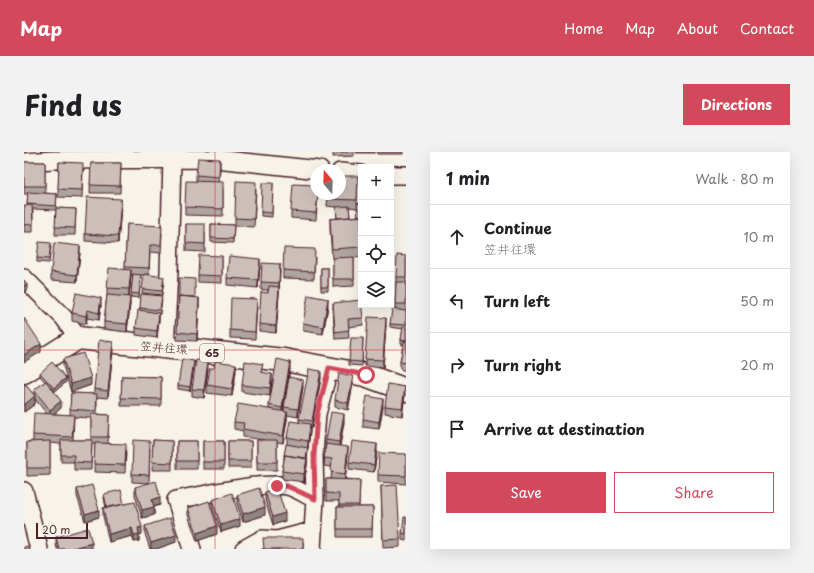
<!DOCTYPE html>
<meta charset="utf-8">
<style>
:root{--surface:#fff;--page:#f2f2f2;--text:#202124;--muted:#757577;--line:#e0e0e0;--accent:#d1495b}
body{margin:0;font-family:"Playpen Sans","Klee One",sans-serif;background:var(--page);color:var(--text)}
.controls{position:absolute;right:12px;top:12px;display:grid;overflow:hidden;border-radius:0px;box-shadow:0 4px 16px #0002}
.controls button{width:36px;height:36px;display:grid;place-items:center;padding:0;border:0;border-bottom:1px solid var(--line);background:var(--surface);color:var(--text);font:20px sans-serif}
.compass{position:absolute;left:286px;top:12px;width:36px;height:36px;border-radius:50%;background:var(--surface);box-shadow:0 4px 16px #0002;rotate:341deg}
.scale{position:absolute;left:12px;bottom:10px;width:52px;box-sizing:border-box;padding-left:4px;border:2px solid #4a1f2b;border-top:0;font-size:11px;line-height:14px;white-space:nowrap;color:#4a1f2b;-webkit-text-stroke:3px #f7f3e8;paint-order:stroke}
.stop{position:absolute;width:12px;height:12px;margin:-9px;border:3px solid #d1495b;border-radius:50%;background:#fff}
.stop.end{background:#d1495b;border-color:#fff;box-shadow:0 1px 4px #0008}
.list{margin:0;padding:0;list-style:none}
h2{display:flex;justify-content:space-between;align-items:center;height:52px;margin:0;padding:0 16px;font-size:17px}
h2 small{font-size:13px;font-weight:400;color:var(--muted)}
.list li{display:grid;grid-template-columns:26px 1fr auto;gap:12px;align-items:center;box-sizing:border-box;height:64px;padding:0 16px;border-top:1px solid var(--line)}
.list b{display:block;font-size:15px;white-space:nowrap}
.list p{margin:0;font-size:13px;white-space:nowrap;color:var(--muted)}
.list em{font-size:13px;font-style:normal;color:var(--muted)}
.actions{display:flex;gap:8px;padding:12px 16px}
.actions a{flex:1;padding:9px 0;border:1px solid var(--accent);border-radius:0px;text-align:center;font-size:14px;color:var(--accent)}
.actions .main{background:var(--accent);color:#fff}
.icon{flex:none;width:22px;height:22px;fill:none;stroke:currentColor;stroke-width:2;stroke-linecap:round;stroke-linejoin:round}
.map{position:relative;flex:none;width:382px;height:397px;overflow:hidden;border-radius:0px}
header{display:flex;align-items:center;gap:24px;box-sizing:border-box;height:56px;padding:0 20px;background:var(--accent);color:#fff}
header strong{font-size:19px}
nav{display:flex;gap:22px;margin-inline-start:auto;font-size:14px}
.intro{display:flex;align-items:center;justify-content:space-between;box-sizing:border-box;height:96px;padding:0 24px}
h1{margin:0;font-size:28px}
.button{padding:10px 18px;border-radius:0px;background:var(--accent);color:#fff;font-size:14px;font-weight:700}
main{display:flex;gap:24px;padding:0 24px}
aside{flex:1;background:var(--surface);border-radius:0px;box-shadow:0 4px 16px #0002}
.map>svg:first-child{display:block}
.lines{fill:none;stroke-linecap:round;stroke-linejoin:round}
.street-casing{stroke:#4a1f2b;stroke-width:20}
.primary-casing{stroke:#4a1f2b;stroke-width:25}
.street{stroke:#f7f3e8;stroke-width:17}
.primary{stroke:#f7f3e8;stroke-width:22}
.wall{fill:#afa49f;stroke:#4a1f2b;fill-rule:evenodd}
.shaded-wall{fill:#8f8682;stroke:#4a1f2b}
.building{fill:#ccbfb9;stroke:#4a1f2b}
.route{stroke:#d1495b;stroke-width:5}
.grid{fill:none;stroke:#d62828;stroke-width:1;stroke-opacity:0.55}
.labels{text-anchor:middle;stroke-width:4;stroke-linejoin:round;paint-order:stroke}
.shield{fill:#f7f3e8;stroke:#7e5f64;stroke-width:1}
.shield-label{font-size:11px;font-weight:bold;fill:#4a1f2b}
.street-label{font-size:12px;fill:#4a1f2b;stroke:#f7f3e8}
</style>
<header>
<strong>Map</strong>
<nav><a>Home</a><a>Map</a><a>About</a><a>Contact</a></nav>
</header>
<div class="intro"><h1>Find us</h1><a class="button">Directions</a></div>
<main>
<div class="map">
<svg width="382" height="397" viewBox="0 0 382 397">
<rect width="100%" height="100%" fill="#f7f3e8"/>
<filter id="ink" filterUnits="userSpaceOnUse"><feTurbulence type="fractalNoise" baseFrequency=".025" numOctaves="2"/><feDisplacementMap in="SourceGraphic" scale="8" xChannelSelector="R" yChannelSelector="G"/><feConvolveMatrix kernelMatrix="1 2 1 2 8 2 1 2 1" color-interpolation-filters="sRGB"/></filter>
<g filter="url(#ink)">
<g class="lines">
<defs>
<path id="street" d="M0 10 29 8 191 7 296 18
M316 20 337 22
M367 23H382
M0 126 40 166 54 186
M141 196 145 120 148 7
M0 339 15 397
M168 397 152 348C179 343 238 329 263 334 272 336 282 343 291 347
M220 397 238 387 253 388 288 379
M288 397 291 347 290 303 293 262 305 217"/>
<path id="primary" d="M0 220 54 186 260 208 341 223 382 238"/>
</defs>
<use href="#street" class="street-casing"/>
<use href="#primary" class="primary-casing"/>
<use href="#street" class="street"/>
<use href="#primary" class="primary"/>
</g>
<path class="wall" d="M309 0H330V4L309 5Z
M332 0H351V1H332Z
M353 0H379V2H353Z
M0 10H21V41L33 42 32 56 52 57 51 83H31L32 58 9 57V80H0V54H3L4 42H0Z
M35 10 59 18 58 46 34 45Z
M67 11H97L96 41H66Z
M196 15 195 30 199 37V64L161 63V55L172 29V23Z
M334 24 333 52 337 51V105L330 106V134L309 135V107H308L306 77V67L313 66 312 55 303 54 304 42ZM325 55 333 56 334 64 326 65Z
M249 31 248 65 237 64V60Z
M232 38 230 75 211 74V66Z
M292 42H294L292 68 267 66V59Z
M97 54 94 91 61 89V82Z
M103 72 138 81 137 101 126 100 125 123 140 129 138 143 118 141 120 123H117L115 146 107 145 109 123H107L105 145 106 152 103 180 80 177V170L83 143V136L101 117Z
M162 72 181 80V100L162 99Z
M187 72 210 73 209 91 187 90Z
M27 95 25 111 13 110V106Z
M56 101 53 130 27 128V120Z
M198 104V131L174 130V123Z
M382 104V219L376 217V210L379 192H377V188L379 177 366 175V172L371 158 372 125Z
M291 105 290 127 259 126V118Z
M236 114 234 136 203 133V126Z
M297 116H304V139H297Z
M256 119 255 142 252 181 235 179V172L244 141V138H237V130Z
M155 145H171L175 153 173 189 153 188Z
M138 148 136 162H135V168L133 186 112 183V176L116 156Z
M309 151 339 166V173L324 175 325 186 311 187 309 158Z
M77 153 75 168 63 166 62 172 48 169V161Z
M304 154 299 182 279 179V171Z
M233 155 231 187 206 186V178Z
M362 173 359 216 341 214V207Z
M339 186 338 214 325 213V209Z
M89 197 84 246 73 245V262L85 263 84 292 102 300 101 321 70 320 71 292H68L67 318H50V310H37V292L26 291V323L3 324V290L9 289V283L23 262 11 247V252L0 260V231L10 243V238L21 230 16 224V221L42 230 30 240 37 256 30 262 46 263 47 241 70 242V237ZM50 265 67 266V288H49Z
M39 207 67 233 47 240 39 214Z
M170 213 166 239 154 237V233Z
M190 216 212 219 208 244 183 241V233Z
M184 217 180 246 168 244V237Z
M266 217 259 260H260V255L279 235 274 265 263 263V268L259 291 253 290V318H233V288H240L219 285V279L210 277V270L245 257V253Z
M239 221 248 229 246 244 218 240V233Z
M98 224 137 225V254H97Z
M297 226 288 276H286V280L284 296 283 314 280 330 258 327V319L260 308V304L263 292V285L275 270V267Z
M329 231 324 258 311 255V248Z
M381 243 378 264 361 261V254Z
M359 255 355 277 339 275V267Z
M320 270 316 294 324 302 321 327 336 328 335 355H349L348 385H313V355H315V349H302V327H307L308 315 300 314 302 288Z
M129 288 148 289V318H128Z
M153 289H173V317H153Z
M179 289H200V317H179Z
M204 289H227V316H204Z
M126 296 125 331 108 330V322Z
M353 299 350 320 325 317V310Z
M382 302V332L354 330V323Z
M357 334 376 387V395L359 396Z
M111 335 136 353 130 355V363L118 366 111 343Z
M53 337 75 365 61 369 53 344Z
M241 340 261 369 249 373 241 348Z
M80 342 100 352 118 382 115 383V389L110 390 108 384 85 390 79 364V356H82L80 346Z
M213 343 241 363 219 370 213 351Z
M188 348 216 374 197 380 188 355Z
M164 356 193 382 173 389 164 363Z
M382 365V389L378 388V381Z
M121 374 152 390 132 397H126L121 382Z
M32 385 68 397H33L32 392Z"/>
<path class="shaded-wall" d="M196 7V15L195 32V25Z
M97 47V54L94 91V84Z
M56 94V101L53 130V123Z
M236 107V114L234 136V128Z
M256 112 255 142 252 181V174L255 137Z
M107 118V125L105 145V137Z
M3 132V139L0 141V134Z
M106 145V152L103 180V172Z
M77 146V153L75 168V161Z
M175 146V153L173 189V182Z
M304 147V154L299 182V175Z
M63 158V166L62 172V164Z
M135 161V168L133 186V179Z
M362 166V173L359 216V208Z
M89 190V197L84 246V239Z
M17 192V200L0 210V203Z
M170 209V213L166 239V235Z
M184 210V217L180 246V238Z
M266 210V217L258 263V256Z
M212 212V219L208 244V237Z
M297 219V226L288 276V269Z
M248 222V229L246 244V236Z
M329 224V231L324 258V251Z
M42 226V230L30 240V236Z
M67 226V233L47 240V232Z
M279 228V235L274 265V257Z
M381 235V243L378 264V256Z
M11 244V252L0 260V253Z
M359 247V255L355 277V270Z
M37 249V256L26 266V258Z
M263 260V268L259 291V284Z
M320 262V270L315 298V290Z
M286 272V280L284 296V289Z
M353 292V299L350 320V313Z
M324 295V302L321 329V322Z
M283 307V314L280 330V322Z
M136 345V353L128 355V348Z
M130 355V363L118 366V358Z
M241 355V363L219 370V362Z
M75 358V365L61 369V362Z
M261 361V369L249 373V365Z
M216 367V374L197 380V373Z
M193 374V382L173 389V381Z
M118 375V382L115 383V389L110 390V383L114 376Z
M108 376V384L85 390V382Z
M152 383V390L132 397H127V391Z
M68 391V397H46Z"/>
<path class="building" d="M174 6 196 7 195 25 172 23Z
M0 10H21V34H0Z
M35 10 59 11 58 38 34 37Z
M67 11H97L96 34 66 33Z
M316 24H334L333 48 303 47 304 42H316Z
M162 29 199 30V57L161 55Z
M212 29 232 30 230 67 211 66Z
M238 31H249L248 61 237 60Z
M269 32 292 33V42H294L292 61 267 59Z
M4 40 33 42 32 54 3 52Z
M63 45 97 47 94 84 61 82Z
M337 51V64H334L333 52Z
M8 53 9 72 0 73V54Z
M325 54 326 65 313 66 312 55Z
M32 56 52 57 51 76 31 75Z
M337 64V95L308 97 306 67Z
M103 72 138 74 137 93H126L125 116 101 115Z
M162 72H181V92L162 91Z
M187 72 210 73 209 87 187 86Z
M15 90 27 91 25 107 13 106Z
M30 91 56 94 53 123 27 120Z
M260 96 291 97 290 120 259 118Z
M175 103 198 104V124L174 123Z
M373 103 382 104V125H372Z
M205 104 236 107 234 128 203 126Z
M330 105V127H309V106Z
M238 111 256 112 255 131 237 130Z
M85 116 107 118 105 137 83 136Z
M297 116H304V135H297Z
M109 122 117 123 115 142 107 141Z
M120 122 140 125 138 139 118 137Z
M155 126 171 127V145L155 144V145Z
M0 128 3 132 0 134Z
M372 130H382V152H371Z
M245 134 255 135 252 174 235 172 237 140 244 141Z
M52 141 77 146 75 161 63 158 62 164 48 161Z
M117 142 138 144 136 158 116 156Z
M83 143 106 145 103 172 80 170Z
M284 143 304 147 299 175 279 171Z
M155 144 175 146 173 182 153 180Z
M207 146 233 147 231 180 206 178Z
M337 148 339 166 324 167 325 178 311 180 309 151Z
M368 157 382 159V173L366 172Z
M114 158 135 161 133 179 112 176Z
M344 165 362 166 359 208 341 207Z
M0 166 17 192 0 203Z
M379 175 382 176V189L377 188Z
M327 186H339L338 210 325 209Z
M75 188 89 190 84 239 70 237Z
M380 189H382V211L376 210Z
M59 201 67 226 47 232 39 207Z
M158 207 170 209 166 235 154 233Z
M253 207 266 210 258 256 245 253Z
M172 208 184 210 180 238 168 237Z
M191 209 212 212 208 237 183 233 186 216H190Z
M221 209 239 212 237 220 248 222 246 236 218 233Z
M28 210 42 226 30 236 16 221Z
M285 217 297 219 288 269 275 267Z
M315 221 329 224 324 251 311 248Z
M98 224 137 225V247L97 246Z
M265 225 279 228 274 257 260 255Z
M22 229 37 249 26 258 10 238Z
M0 231 11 244 0 253Z
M364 232 381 235 378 256 361 254Z
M47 241 73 242 72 259 46 257Z
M343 244 359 247 355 270 339 267Z
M214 252 263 260 259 284 219 277 220 271 210 270Z
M307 260 320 262 315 290 302 288Z
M10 261 50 263 48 285 9 283Z
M67 262 85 263 84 285H67Z
M266 269 286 272 284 289 263 285Z
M37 288H68L67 311 50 310V303H37Z
M109 288 126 289 125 323 108 322Z
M129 288 148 289V311L128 310Z
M233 288H253V310H233Z
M26 289V316H3V290Z
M153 289H173V309H153Z
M179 289H200V310H179Z
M204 289H227V309H204Z
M328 289 353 292 350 313 325 310Z
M71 291 102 292 101 313 70 312Z
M262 292 284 296 282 306 261 303V304H260Z
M302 292 324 295 321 322 307 320 308 307 300 306Z
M355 301 382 302V324L354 323Z
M261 303 283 307 280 322 258 319Z
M302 327 336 328 335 353H315V342L302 341Z
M132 329 136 345 128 348 130 355 118 358 111 335Z
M68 333 75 358 61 362 53 337Z
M373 333 376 387 359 388 357 334Z
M235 336 241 355 219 362 213 343Z
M253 336 261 361 249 365 241 340Z
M97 338 100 352 83 356 80 342Z
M208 341 216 367 197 373 188 348Z
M185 349 193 374 173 381 164 356Z
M111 350 118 375 114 376 115 382 110 383 108 376 85 382 79 356Z
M313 355H349L348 377H313Z
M380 365H382V382L378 381Z
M146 366 152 383 127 391 121 374Z
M64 376 68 391 46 397H35L32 385Z
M239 386H279V397H240Z
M3 394 4 397H0V395Z"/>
</g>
<g class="lines" filter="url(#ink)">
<path class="route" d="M253 334H263L291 347 290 303 293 262 305 216 342 223"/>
</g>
<path class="grid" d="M191 0V397M0 198H382"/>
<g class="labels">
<rect class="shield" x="176" y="192" width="24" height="18" rx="3"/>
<g class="shield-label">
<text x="188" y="205">65</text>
</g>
<g class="street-label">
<text transform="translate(140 196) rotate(5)" y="4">笠井往環</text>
</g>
</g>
</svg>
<div class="controls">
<button>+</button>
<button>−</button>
<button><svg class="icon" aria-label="locate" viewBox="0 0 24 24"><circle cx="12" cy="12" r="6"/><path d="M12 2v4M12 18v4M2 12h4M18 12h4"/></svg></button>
<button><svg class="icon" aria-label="layers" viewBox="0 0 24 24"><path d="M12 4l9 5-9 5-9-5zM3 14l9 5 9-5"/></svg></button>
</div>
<svg class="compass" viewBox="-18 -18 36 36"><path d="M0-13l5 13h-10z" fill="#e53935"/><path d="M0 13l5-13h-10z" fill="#757577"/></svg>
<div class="scale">20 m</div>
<div class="stop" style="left:342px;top:223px"></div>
<div class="stop end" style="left:253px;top:334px"></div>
</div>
<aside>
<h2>1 min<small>Walk · 80 m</small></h2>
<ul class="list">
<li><svg class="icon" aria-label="ahead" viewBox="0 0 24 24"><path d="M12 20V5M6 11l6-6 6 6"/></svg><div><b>Continue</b><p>笠井往環</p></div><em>10 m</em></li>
<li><svg class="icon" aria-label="left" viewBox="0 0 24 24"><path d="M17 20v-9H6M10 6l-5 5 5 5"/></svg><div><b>Turn left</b></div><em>50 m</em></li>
<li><svg class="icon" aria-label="right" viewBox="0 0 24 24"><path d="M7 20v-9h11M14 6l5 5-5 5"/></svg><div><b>Turn right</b></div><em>20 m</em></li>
<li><svg class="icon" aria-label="arrive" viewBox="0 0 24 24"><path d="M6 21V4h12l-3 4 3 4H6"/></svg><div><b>Arrive at destination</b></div></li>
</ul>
<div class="actions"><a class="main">Save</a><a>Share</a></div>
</aside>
</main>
